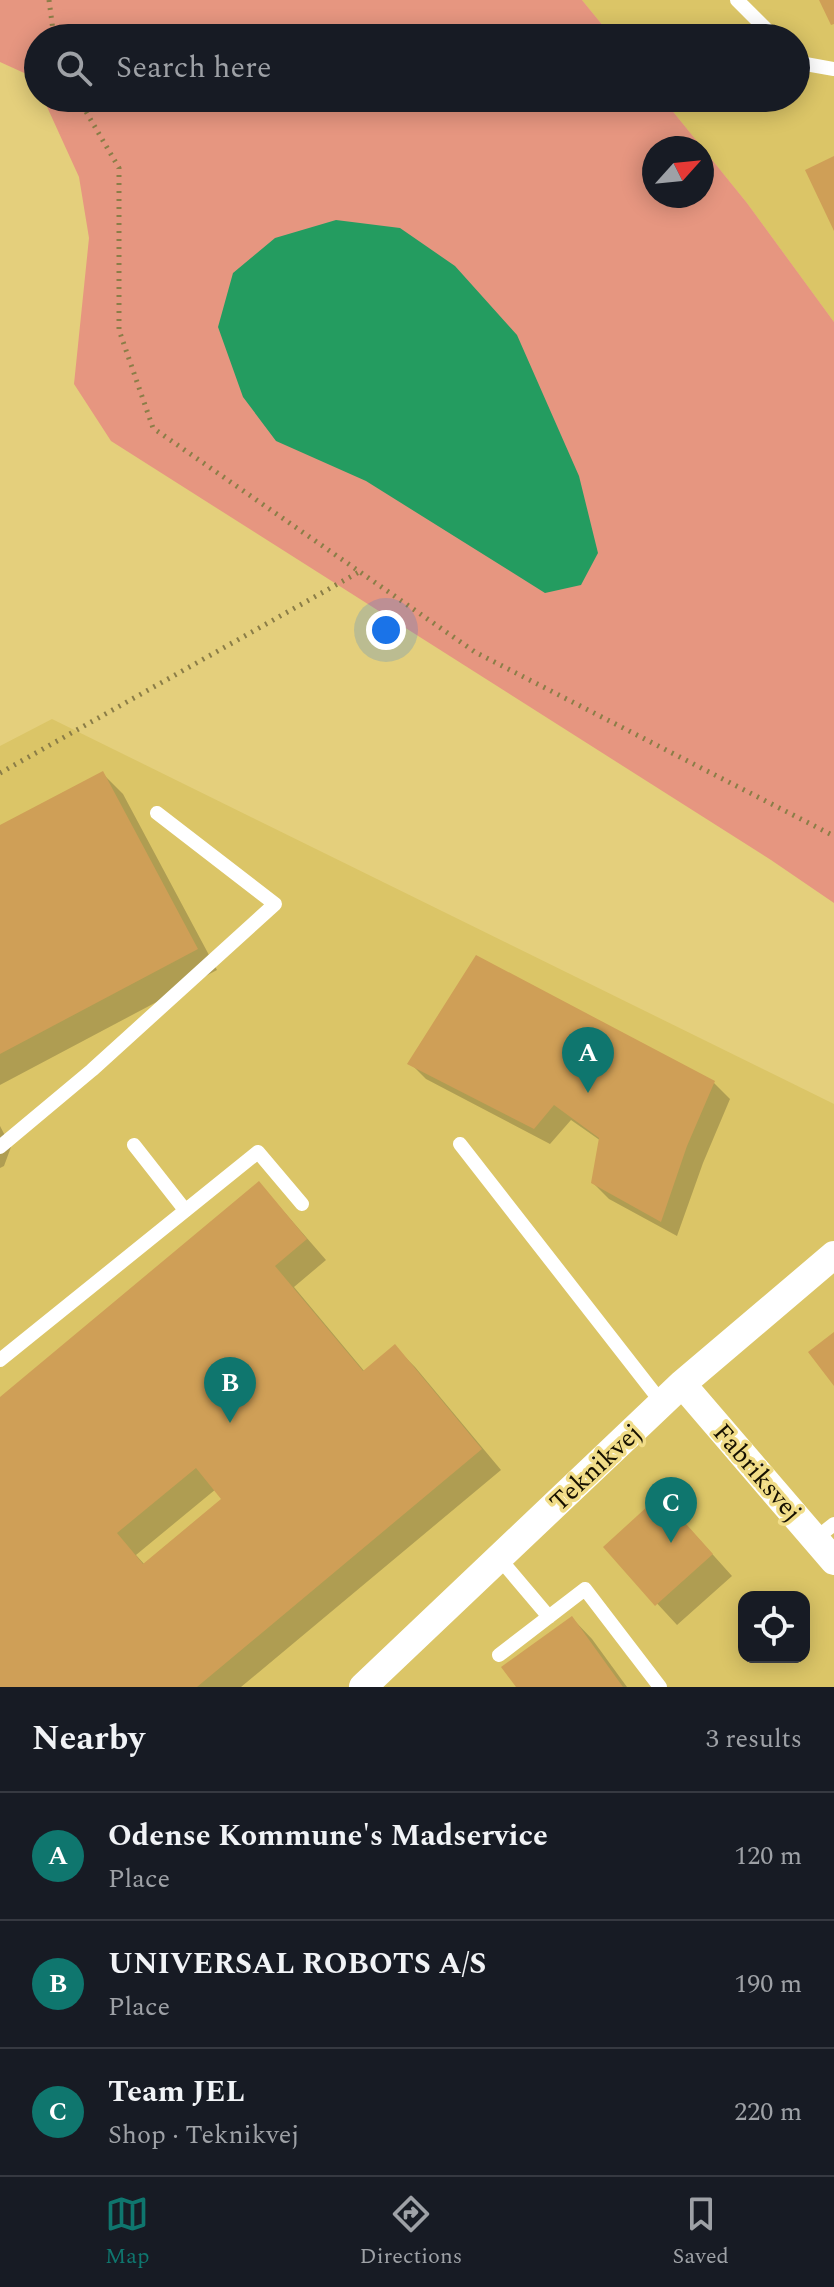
<!DOCTYPE html>
<meta charset="utf-8">
<style>
:root{--surface:#171b24;--page:#242831;--text:#f1f3f6;--muted:#9ea1a6;--line:#363941;--accent:#0f766e}
body{margin:0;font-family:Spectral,serif;background:var(--page);color:var(--text)}
.controls{position:absolute;right:24px;bottom:24px;display:grid;overflow:hidden;border-radius:16px;box-shadow:0 4px 20px #0003}
.controls button{width:72px;height:72px;display:grid;place-items:center;padding:0;border:0;border-bottom:2px solid var(--line);background:var(--surface);color:var(--text);font:40px sans-serif}
.compass{position:absolute;left:642px;top:136px;width:72px;height:72px;border-radius:50%;background:var(--surface);box-shadow:0 4px 20px #0003;rotate:63deg}
.you{position:absolute;left:386px;top:630px;width:28px;height:28px;margin:-20px;border:6px solid #fff;border-radius:50%;background:#1a73e8;box-shadow:0 0 0 12px #1a73e833}
.badge{display:grid;place-items:center;width:52px;height:52px;border-radius:50%;background:var(--accent);color:#fff;font-size:26px;font-weight:700}
.pin{position:absolute;translate:-50% -66px;filter:drop-shadow(0 2px 4px #0008)}
.pin::after{content:'';position:absolute;top:42px;width:28px;height:24px;background:inherit;clip-path:polygon(0 0,100% 0,50% 100%)}
.list{margin:0;padding:0;list-style:none}
h2{display:flex;justify-content:space-between;align-items:center;height:104px;margin:0;padding:0 32px;font-size:34px}
h2 small{font-size:26px;font-weight:400;color:var(--muted)}
.list li{display:grid;grid-template-columns:52px 1fr auto;gap:24px;align-items:center;box-sizing:border-box;height:128px;padding:0 32px;border-top:2px solid var(--line)}
.list b{display:block;font-size:30px;white-space:nowrap}
.list p{margin:0;font-size:26px;white-space:nowrap;color:var(--muted)}
.list em{font-size:26px;font-style:normal;color:var(--muted)}
.icon{flex:none;width:44px;height:44px;fill:none;stroke:currentColor;stroke-width:2;stroke-linecap:round;stroke-linejoin:round}
.map{position:relative;flex:none;width:834px;height:1687px;overflow:hidden}
.search{position:absolute;background:var(--surface);box-shadow:0 4px 20px #0003;left:24px;right:24px;top:24px;height:88px;display:flex;align-items:center;gap:20px;box-sizing:border-box;padding:0 28px;border-radius:44px;color:var(--muted);font-size:30px}
.sheet{height:488px;background:var(--surface)}
nav{display:flex;justify-content:space-around;align-items:center;box-sizing:border-box;height:112px;border-top:2px solid var(--line);background:var(--surface);font-size:22px;color:var(--muted)}
nav a{display:grid;justify-items:center;gap:4px}
nav .on{color:var(--accent)}
.map>svg:first-child{display:block}
.built{fill:#dbc567;fill-rule:evenodd}
.green{fill:#e69680;fill-rule:evenodd}
.water{fill:#249c60}
.shadow{fill:#0003;fill-rule:evenodd}
.building{fill:#cf9f57;fill-rule:evenodd}
.lines{fill:none;stroke-linecap:round;stroke-linejoin:round}
.path{stroke:#8b7d47;stroke-width:5;stroke-dasharray:2 6;stroke-linecap:butt}
.lane{stroke:#fff;stroke-width:14}
.street{stroke:#fff;stroke-width:28}
.labels{text-anchor:middle;stroke-width:7;stroke-linejoin:round;paint-order:stroke}
.street-label{font-size:26px;fill:#161000;stroke:#f1dd88}
</style>
<div class="map">
<svg width="834" height="1687" viewBox="0 0 834 1687">
<rect width="100%" height="100%" fill="#e4cf7c"/>
<path class="built" d="M582 0H834V322L747 203 662 98H796V38H613Z
M52 719 834 1104V1687H0V746ZM744 1597H804V1657H744Z"/>
<path class="green" d="M0 0H582L613 38H38V88L33 77 0 62Z
M43 98H662L747 203 834 322V903L771 860 111 441 74 384 89 238 79 177ZM654 148H702V196H654Z"/>
<path class="water" d="M336 220 400 228 455 266 517 335 579 476 598 553 581 585 545 593 366 481 276 441 243 397 218 327 233 273 275 238Z"/>
<path class="shadow" d="M102 773 123 794 217 970 0 1085V828Z
M476 958 714 1083 730 1099 703 1163 677 1236 609 1199 593 1183 601 1141 571 1120 550 1144 426 1079 410 1063Z
M0 1126 11 1147 4 1166 0 1168Z
M259 1183 326 1260 294 1287 365 1372 395 1347 415 1367 501 1470 241 1687H0V1399ZM216 1489 224 1499 145 1565 136 1555Z
M680 1518 732 1576 677 1625 605 1547Z
M572 1618 592 1639 627 1687H518Z"/>
<path class="building" d="M819 0H834V24L831 25Z
M834 156V231L805 170Z
M103 771 198 949 0 1054V825Z
M476 955 715 1081 687 1146 661 1222 591 1183 599 1138 554 1105 534 1129 407 1064Z
M259 1181 307 1239 275 1266 363 1371 395 1344 482 1449 197 1687H0V1397ZM196 1468 221 1499 143 1564 117 1533Z
M834 1332V1386L808 1352Z
M660 1495 713 1554 655 1606 603 1547Z
M572 1616 623 1687H516L501 1667Z"/>
<g class="lines">
<path class="path" d="M49 0 54 38
M78 98 119 168V330L153 428 475 652 834 836
M0 773 359 572"/>
<path class="lane" d="M737 0 775 38
M796 59 800 63 834 69
M460 1144 662 1403
M134 1145 185 1210
M0 1147 92 1070 275 904 157 813
M0 1360 258 1152 302 1204
M815 1539 834 1524
M499 1558 549 1617
M499 1655 585 1589 660 1687"/>
<path class="street" d="M682 1384 834 1561
M363 1687 682 1384 834 1255"/>
</g>
<g class="labels">
<g class="street-label">
<text transform="translate(595 1467) rotate(-43)" y="9">Teknikvej</text>
<text transform="translate(758 1472) rotate(49)" y="9">Fabriksvej</text>
</g>
</g>
</svg>
<div class="controls">
<button><svg class="icon" aria-label="locate" viewBox="0 0 24 24"><circle cx="12" cy="12" r="6"/><path d="M12 2v4M12 18v4M2 12h4M18 12h4"/></svg></button>
</div>
<svg class="compass" viewBox="-18 -18 36 36"><path d="M0-13l5 13h-10z" fill="#e53935"/><path d="M0 13l5-13h-10z" fill="#9ea1a6"/></svg>
<div class="you"></div>
<div class="pin badge" style="left:588px;top:1093px">A</div>
<div class="pin badge" style="left:230px;top:1423px">B</div>
<div class="pin badge" style="left:671px;top:1543px">C</div>
<div class="search"><svg class="icon" aria-label="search" viewBox="0 0 24 24"><circle cx="10" cy="10" r="6"/><path d="M15 15l6 6"/></svg>Search here</div>
</div>
<section class="sheet">
<h2>Nearby<small>3 results</small></h2>
<ul class="list">
<li><span class="badge">A</span><div><b>Odense Kommune's Madservice</b><p>Place</p></div><em>120 m</em></li>
<li><span class="badge">B</span><div><b>UNIVERSAL ROBOTS A/S</b><p>Place</p></div><em>190 m</em></li>
<li><span class="badge">C</span><div><b>Team JEL</b><p>Shop · Teknikvej</p></div><em>220 m</em></li>
</ul>
</section>
<nav>
<a class="on"><svg class="icon" aria-label="map" viewBox="0 0 24 24"><path d="M3 6l6-2 6 2 6-2v14l-6 2-6-2-6 2zM9 4v14M15 6v14"/></svg>Map</a>
<a><svg class="icon" aria-label="directions" viewBox="0 0 24 24"><path d="M12 3l9 9-9 9-9-9zM9 14v-3h6M13 9l2 2-2 2"/></svg>Directions</a>
<a><svg class="icon" aria-label="saved" viewBox="0 0 24 24"><path d="M7 4h10v16l-5-4-5 4z"/></svg>Saved</a>
</nav>
